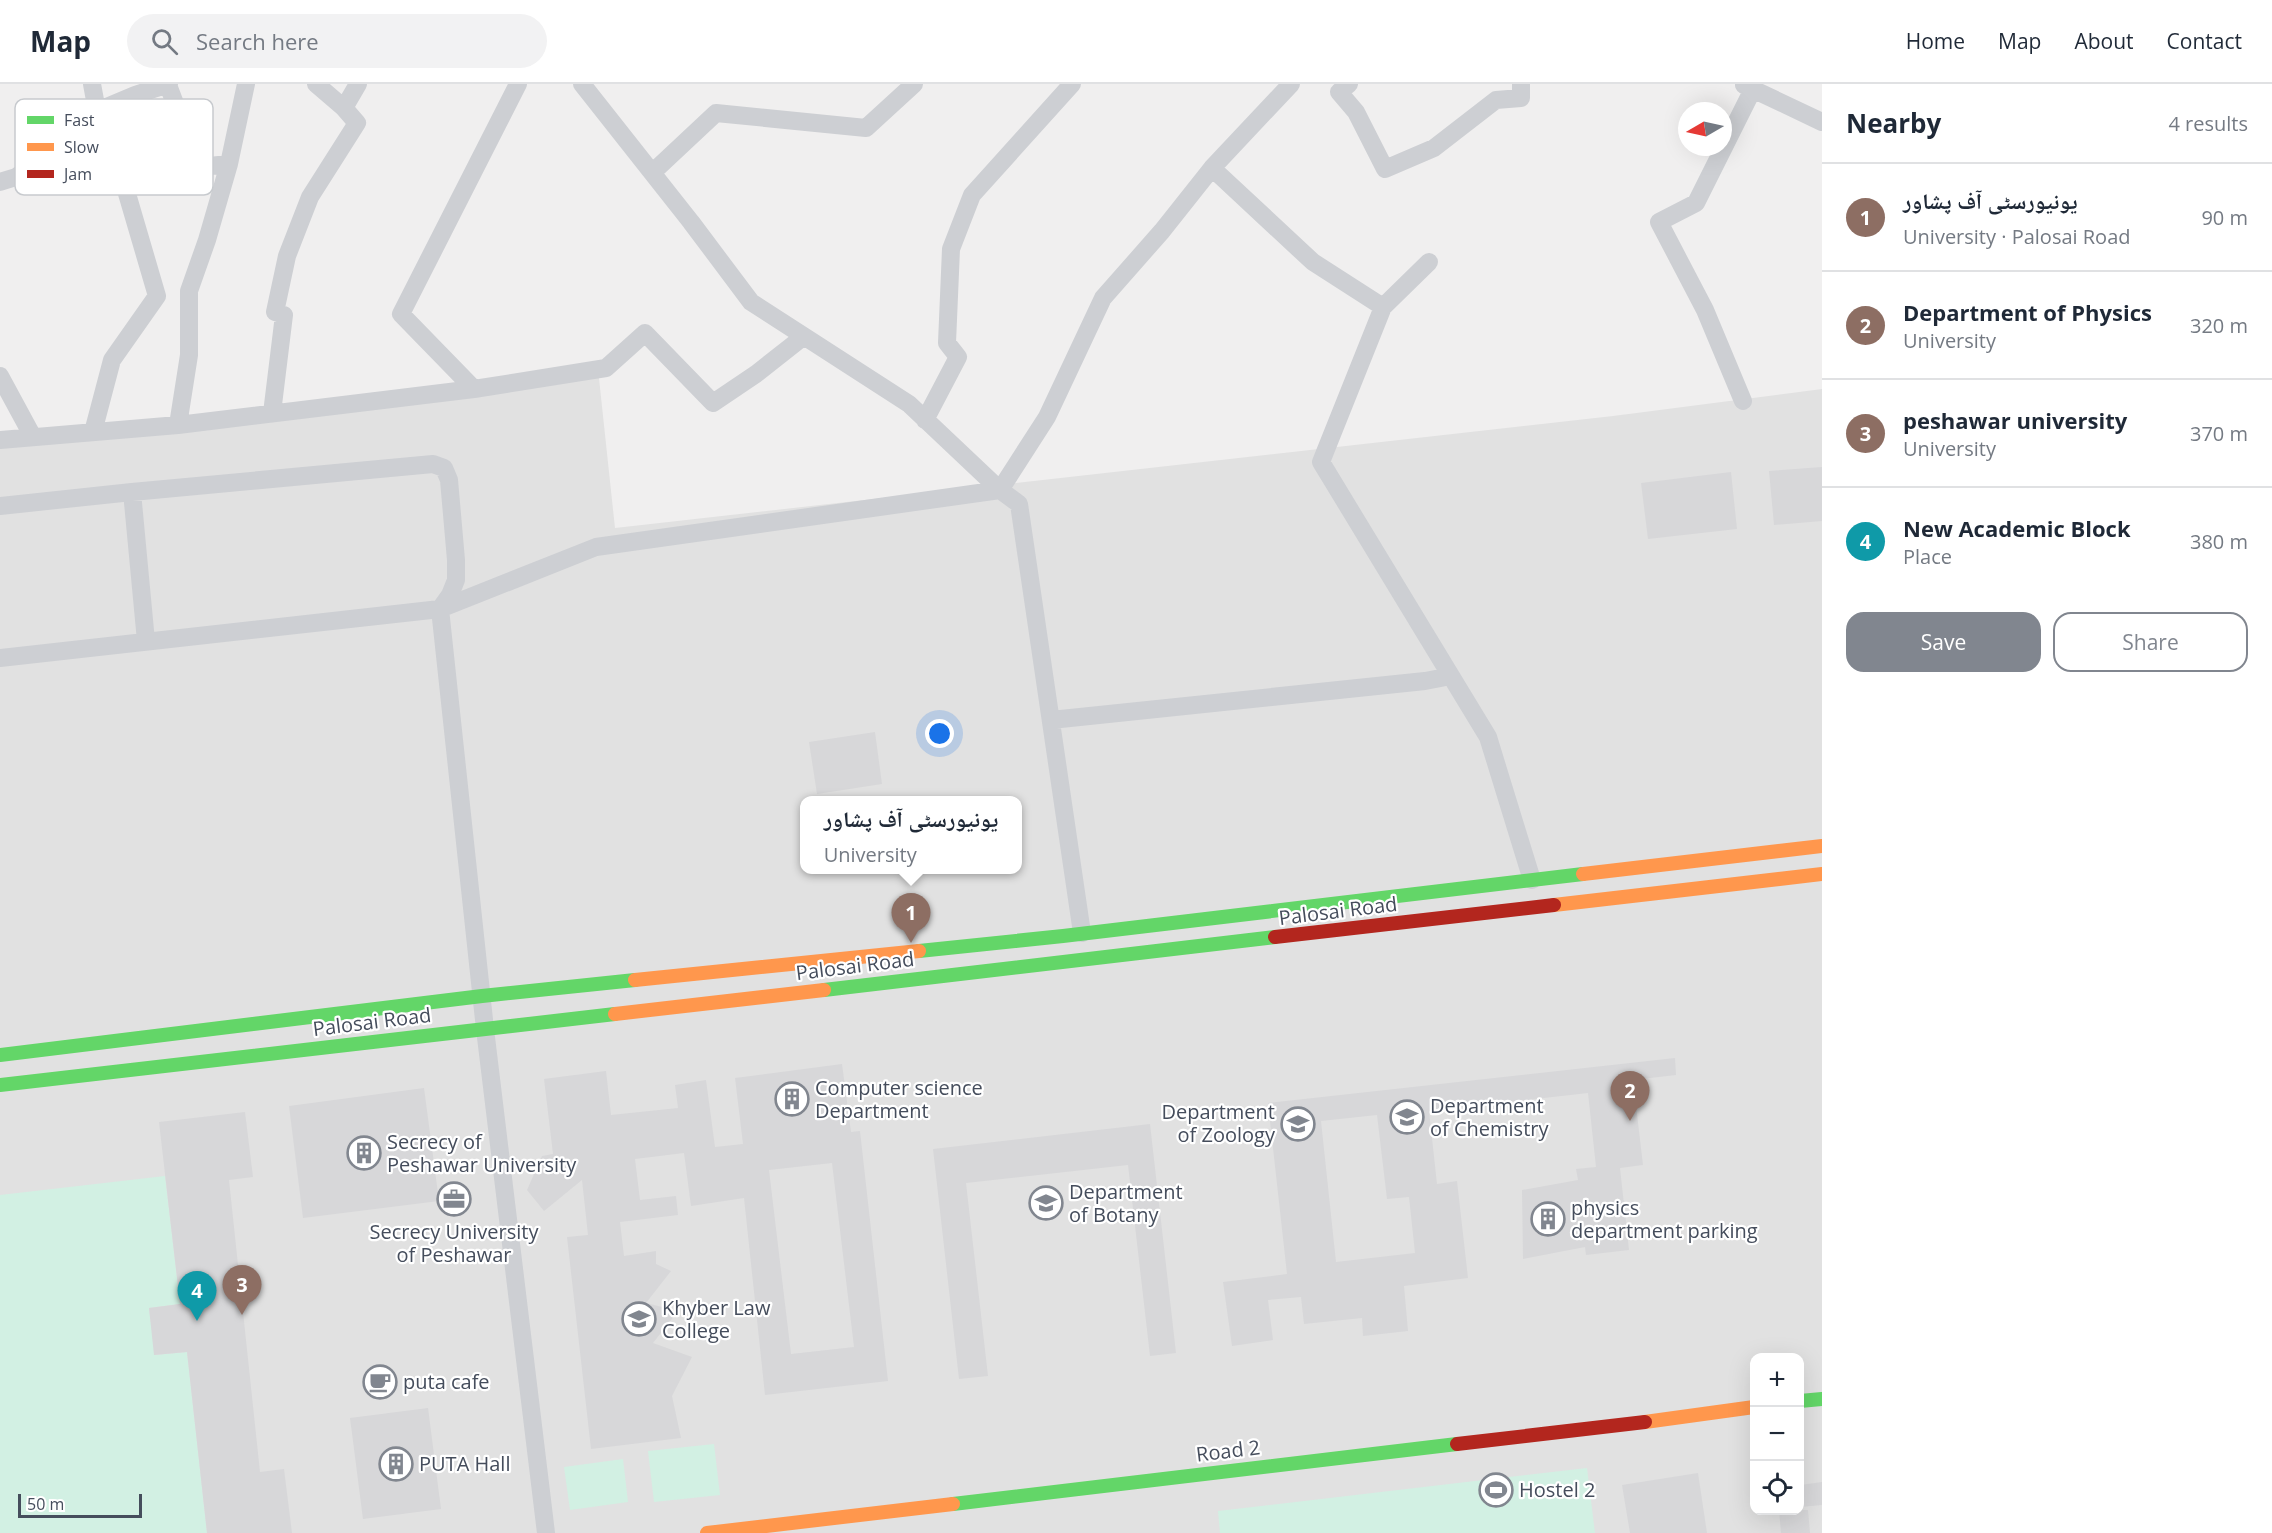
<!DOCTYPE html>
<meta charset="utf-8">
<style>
:root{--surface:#fff;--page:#f2f2f3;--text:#1f2937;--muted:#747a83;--line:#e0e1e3;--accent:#81868f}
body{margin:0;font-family:"Open Sans","Noto Naskh Arabic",sans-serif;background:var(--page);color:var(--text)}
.controls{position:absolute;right:18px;bottom:18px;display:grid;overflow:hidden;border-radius:12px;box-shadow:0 6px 24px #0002}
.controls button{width:54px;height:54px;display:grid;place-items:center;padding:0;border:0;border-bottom:2px solid var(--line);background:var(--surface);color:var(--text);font:30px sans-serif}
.compass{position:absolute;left:1678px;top:18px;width:54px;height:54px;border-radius:50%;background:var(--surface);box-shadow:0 6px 24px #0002;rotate:261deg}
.scale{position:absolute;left:18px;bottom:15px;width:124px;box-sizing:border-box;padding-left:6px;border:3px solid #454d5c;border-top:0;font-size:16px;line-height:21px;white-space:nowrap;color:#454d5c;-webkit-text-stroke:4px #fff;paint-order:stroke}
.you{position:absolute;left:940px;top:650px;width:21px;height:21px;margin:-15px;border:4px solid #fff;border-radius:50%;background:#1a73e8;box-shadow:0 0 0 9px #1a73e833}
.badge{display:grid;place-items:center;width:39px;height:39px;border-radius:50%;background:var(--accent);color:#fff;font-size:20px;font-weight:700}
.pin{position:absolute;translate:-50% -50px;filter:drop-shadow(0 2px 3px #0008)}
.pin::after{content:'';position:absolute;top:32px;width:21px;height:18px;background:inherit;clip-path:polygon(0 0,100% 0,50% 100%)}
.popup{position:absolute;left:800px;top:712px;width:222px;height:78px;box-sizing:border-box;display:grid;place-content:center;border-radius:12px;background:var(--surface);filter:drop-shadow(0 2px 4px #0005);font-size:20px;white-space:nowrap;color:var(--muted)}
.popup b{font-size:22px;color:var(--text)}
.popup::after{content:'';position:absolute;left:50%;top:100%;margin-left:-12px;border:12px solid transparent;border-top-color:var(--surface)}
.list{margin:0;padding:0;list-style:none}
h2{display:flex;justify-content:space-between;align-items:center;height:78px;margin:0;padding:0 24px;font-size:26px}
h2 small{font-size:20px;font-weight:400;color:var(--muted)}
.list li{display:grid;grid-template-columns:39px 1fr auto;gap:18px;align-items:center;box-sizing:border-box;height:108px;padding:0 24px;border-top:2px solid var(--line)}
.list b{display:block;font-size:22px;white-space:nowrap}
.list p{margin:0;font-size:20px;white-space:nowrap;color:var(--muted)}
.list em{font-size:20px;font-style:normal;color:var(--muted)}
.actions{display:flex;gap:12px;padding:18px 24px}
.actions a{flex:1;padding:14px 0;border:2px solid var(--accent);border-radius:18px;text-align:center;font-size:21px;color:var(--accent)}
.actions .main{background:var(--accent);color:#fff}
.icon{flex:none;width:33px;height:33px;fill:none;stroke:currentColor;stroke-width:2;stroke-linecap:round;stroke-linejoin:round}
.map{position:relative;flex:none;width:1822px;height:1449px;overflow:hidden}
header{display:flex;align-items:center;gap:36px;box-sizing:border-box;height:84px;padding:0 30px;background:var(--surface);border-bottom:2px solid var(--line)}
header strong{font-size:28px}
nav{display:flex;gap:33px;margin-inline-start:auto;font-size:21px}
.search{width:420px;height:54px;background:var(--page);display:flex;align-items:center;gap:15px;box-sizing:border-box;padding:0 21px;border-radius:33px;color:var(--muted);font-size:22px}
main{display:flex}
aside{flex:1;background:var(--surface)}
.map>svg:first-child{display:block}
.education{fill:#e1e1e1;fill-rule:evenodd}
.green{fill:#d2f0e3}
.building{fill:#d7d7d9;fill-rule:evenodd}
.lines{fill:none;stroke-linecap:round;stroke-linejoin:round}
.street{stroke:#cdcfd3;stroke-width:18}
.fast{stroke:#63d668;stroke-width:14}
.slow{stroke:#ff974d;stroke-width:14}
.jam{stroke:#b3261e;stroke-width:14}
.labels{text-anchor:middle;stroke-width:4.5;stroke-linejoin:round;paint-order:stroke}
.street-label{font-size:20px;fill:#454d5c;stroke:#fff}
.poi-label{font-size:20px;fill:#454d5c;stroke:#fff;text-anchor:start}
.key{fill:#fff;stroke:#c7cace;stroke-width:1.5}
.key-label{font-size:16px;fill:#454d5c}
</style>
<header>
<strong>Map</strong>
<div class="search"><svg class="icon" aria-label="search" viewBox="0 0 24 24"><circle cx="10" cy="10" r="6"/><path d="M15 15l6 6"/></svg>Search here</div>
<nav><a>Home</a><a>Map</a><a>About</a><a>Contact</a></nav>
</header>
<main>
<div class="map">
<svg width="1822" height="1449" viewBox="0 0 1822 1449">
<rect width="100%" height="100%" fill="#f0efef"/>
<path class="education" d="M598 285 615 444 1613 332 1822 305V1449H0V358ZM804 716H1018V786H804ZM1754 1274H1800V1426H1754Z"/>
<path class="green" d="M165 1092 180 1220 149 1224 155 1271 187 1268 207 1449H0V1111Z
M714 1360 720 1411 654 1418 648 1367Z
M623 1375 628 1418 570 1426 564 1383Z
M1587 1384 1595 1449H1220L1218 1427Z"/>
<path class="building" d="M1822 383V437L1774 441 1769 387Z
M1731 388 1737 445 1648 455 1641 399Z
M875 648 882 700 817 710 809 658Z
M1675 974 1676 991 1633 996 1643 1081 1620 1084 1629 1166 1586 1171 1585 1163 1523 1175 1522 1106 1578 1096 1576 1085 1596 1083 1588 1009 1429 1027 1437 1100 1457 1097 1468 1194 1404 1202 1408 1247 1363 1252 1362 1234 1304 1240 1301 1213 1268 1216 1273 1256 1232 1262 1223 1198 1287 1190 1268 1019ZM1377 1031 1387 1115 1409 1113 1415 1169 1336 1178 1321 1037Z
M842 980 851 1048 860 1047 888 1297 765 1311 744 1114 691 1122 684 1069 635 1075 640 1116 676 1112 678 1131 620 1138 624 1172 656 1167V1180L671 1187 646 1219 678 1227 653 1259 692 1273 672 1312 681 1354 591 1365 567 1153 588 1151 582 1096 544 1127 527 1106 542 1072 553 1070 544 995 606 987 611 1031 678 1024 675 1001 706 996 715 1063 743 1060 735 994ZM832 1079 854 1263 791 1270 769 1086Z
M424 1004 439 1117 303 1134 289 1022Z
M245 1028 253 1093 229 1096 260 1388 284 1385 292 1449H207L187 1268 154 1271 149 1224 180 1220 159 1038Z
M1150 1040 1176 1269 1150 1272 1128 1081 966 1099 988 1292 959 1295 933 1065Z
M428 1324 441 1425 363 1435 350 1334Z
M1698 1389 1707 1449H1630L1622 1401Z
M1822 1398V1421L1800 1423V1401Z
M1779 1426H1808L1810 1449H1781Z"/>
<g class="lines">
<path class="street" d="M92 0 97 27 123 96 157 212 112 276 93 348
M316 0 344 24 358 0
M518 0 401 230 474 305 606 284 645 249 713 319 756 290 803 253
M582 0 691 138 751 218 909 320 1000 406 1019 420 1082 849
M1349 0 1339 8 1356 28 1385 85 1434 64 1496 16 1521 14V0
M168 1 199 83 229 80
M1744 1 1822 38
M1212 84 1313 178 1383 223
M653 88 716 29 866 44 914 0
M0 98 16 93 74 52 97 27 135 11 169 0
M1429 178 1383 223 1321 378 1488 653 1532 796
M0 292 33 353
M1743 317 1705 226 1659 138 1696 119 1753 5
M272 329 284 231 275 228 287 172 310 113 357 39 344 24
M925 336 958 273 947 259 951 165 972 111 1072 0
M178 341 189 271V207L207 156 229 80 246 0
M0 356 178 341 474 305
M132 408 146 557
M0 422 132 408 433 380 444 384 449 396 456 476V496L450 511 440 525 485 945 546 1449
M0 574 440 525 596 463 1000 406 1047 333 1103 214 1162 147 1212 84 1291 0
M1051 636 1425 597 1451 592"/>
<path class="fast" d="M919 867 1063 852 1583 790
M824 906 1275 853
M0 971 482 912 635 896
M0 1001 615 930
M1800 1317 1822 1315
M953 1420 1457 1360"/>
<path class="slow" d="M1583 790 1822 762
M1554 821 1822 790
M635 896 919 867
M615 930 824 906
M1645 1338 1754 1323
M707 1449 953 1420"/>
<path class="jam" d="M1275 853 1554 821
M1457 1360 1645 1338"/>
</g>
<defs>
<symbol id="building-ring" viewBox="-11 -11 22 22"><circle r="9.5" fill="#fff" stroke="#81868f" stroke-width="1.5"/><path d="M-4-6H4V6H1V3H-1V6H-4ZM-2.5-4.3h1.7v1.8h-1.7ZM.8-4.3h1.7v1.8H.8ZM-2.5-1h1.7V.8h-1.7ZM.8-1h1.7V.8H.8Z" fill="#81868f"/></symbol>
<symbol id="university-ring" viewBox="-11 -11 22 22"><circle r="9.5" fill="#fff" stroke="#81868f" stroke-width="1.5"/><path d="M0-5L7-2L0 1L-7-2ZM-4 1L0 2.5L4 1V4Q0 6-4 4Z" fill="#81868f"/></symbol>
<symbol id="office-ring" viewBox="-11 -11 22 22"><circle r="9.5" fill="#fff" stroke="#81868f" stroke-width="1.5"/><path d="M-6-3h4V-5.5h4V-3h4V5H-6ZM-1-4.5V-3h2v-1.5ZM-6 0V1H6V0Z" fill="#81868f"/></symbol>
<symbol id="cafe-ring" viewBox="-11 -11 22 22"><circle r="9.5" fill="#fff" stroke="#81868f" stroke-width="1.5"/><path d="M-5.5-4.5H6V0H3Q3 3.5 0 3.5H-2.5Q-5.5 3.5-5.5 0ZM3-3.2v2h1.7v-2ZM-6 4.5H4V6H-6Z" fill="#81868f"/></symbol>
<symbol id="stadium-ring" viewBox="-11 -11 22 22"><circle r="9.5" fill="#fff" stroke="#81868f" stroke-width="1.5"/><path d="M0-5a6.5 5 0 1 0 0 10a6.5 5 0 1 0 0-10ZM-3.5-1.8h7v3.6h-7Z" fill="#81868f"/></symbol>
</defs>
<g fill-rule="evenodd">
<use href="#building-ring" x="773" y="996" width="38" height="38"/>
<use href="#university-ring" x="1388" y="1014" width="38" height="38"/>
<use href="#university-ring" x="1279" y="1021" width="38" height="38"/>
<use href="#building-ring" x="345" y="1050" width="38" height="38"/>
<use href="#office-ring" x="435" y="1096" width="38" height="38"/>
<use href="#university-ring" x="1027" y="1100" width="38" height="38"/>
<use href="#building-ring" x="1529" y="1116" width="38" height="38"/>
<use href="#university-ring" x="620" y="1216" width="38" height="38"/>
<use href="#cafe-ring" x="361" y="1279" width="38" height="38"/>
<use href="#building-ring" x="377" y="1361" width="38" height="38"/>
<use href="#stadium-ring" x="1477" y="1387" width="38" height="38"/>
</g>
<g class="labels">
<g class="street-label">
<text transform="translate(1338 827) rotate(-7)" y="7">Palosai Road</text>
<text transform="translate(855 882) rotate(-7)" y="7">Palosai Road</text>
<text transform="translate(372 938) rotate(-7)" y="7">Palosai Road</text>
<text transform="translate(1228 1367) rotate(-7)" y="7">Road 2</text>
</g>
<g class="poi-label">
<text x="815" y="1011">Computer science<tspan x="815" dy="23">Department</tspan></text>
<text x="1430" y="1029">Department<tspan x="1430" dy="23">of Chemistry</tspan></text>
<text x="1275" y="1035" text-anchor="end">Department<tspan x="1275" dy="23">of Zoology</tspan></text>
<text x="387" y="1065">Secrecy of<tspan x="387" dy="23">Peshawar University</tspan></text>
<text x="1069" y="1115">Department<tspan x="1069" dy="23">of Botany</tspan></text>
<text x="1571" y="1131">physics<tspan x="1571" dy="23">department parking</tspan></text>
<text x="454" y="1155" text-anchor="middle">Secrecy University<tspan x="454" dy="23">of Peshawar</tspan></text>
<text x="662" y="1231">Khyber Law<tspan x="662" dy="23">College</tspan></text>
<text x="403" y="1305">puta cafe</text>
<text x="419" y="1387">PUTA Hall</text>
<text x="1519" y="1413">Hostel 2</text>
</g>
</g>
<rect x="15" y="15" width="198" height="96" rx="9" class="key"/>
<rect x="27" y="32" width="27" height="8" fill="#63d668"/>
<rect x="27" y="59" width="27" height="8" fill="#ff974d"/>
<rect x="27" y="86" width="27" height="8" fill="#b3261e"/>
<g class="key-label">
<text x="64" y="42">Fast</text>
<text x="64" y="69">Slow</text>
<text x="64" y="96">Jam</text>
</g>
</svg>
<div class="controls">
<button>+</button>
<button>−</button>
<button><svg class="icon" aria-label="locate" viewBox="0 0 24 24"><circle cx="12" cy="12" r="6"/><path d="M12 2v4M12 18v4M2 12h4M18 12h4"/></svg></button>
</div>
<svg class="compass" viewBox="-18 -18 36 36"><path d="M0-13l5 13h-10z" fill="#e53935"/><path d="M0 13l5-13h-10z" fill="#747a83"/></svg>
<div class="scale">50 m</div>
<div class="you"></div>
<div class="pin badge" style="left:911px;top:859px;background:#8d6e63">1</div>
<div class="popup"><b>یونیورسٹی آف پشاور</b>University</div>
<div class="pin badge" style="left:1630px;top:1037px;background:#8d6e63">2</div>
<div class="pin badge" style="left:242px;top:1231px;background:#8d6e63">3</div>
<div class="pin badge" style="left:197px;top:1237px;background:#0f9aa8">4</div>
</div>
<aside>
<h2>Nearby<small>4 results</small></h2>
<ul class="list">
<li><span class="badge" style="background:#8d6e63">1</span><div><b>یونیورسٹی آف پشاور</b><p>University · Palosai Road</p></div><em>90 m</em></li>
<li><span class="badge" style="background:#8d6e63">2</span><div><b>Department of Physics</b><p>University</p></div><em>320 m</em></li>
<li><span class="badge" style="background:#8d6e63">3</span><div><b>peshawar university</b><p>University</p></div><em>370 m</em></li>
<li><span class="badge" style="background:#0f9aa8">4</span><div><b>New Academic Block</b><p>Place</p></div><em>380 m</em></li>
</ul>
<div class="actions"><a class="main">Save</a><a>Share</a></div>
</aside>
</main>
